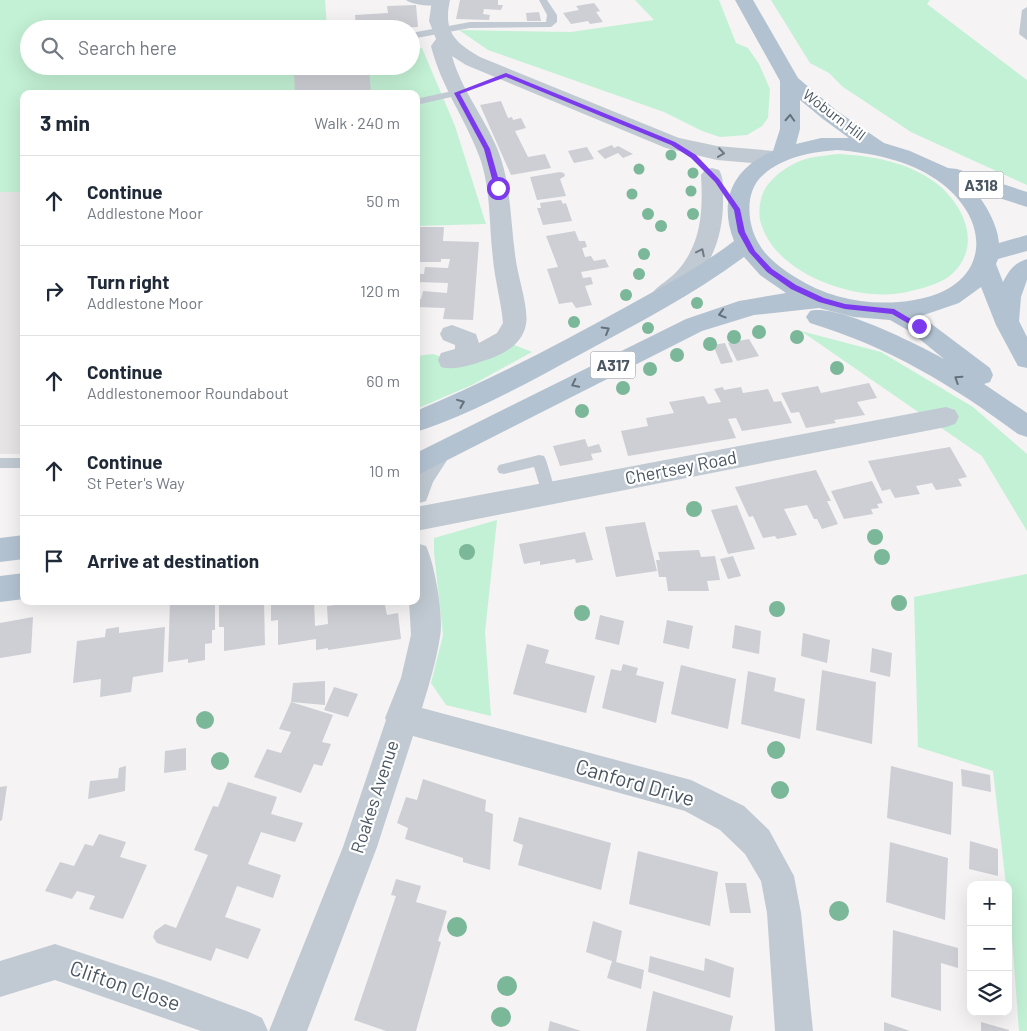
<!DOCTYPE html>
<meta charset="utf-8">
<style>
:root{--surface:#fff;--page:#f2f2f3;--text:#1f2937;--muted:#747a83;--line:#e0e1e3}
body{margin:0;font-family:Barlow,sans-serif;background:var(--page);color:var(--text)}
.controls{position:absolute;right:15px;bottom:15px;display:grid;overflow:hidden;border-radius:10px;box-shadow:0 5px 20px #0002}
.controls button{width:45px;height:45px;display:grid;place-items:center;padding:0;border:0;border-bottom:1px solid var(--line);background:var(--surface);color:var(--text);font:25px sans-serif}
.stop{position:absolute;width:15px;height:15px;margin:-11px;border:4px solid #7c3aed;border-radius:50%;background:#fff}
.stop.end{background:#7c3aed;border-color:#fff;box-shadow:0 1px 5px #0008}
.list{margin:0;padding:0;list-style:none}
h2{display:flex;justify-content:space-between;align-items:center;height:65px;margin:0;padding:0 20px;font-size:21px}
h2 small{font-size:16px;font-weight:400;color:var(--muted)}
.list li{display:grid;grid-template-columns:32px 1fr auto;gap:15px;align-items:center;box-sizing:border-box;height:90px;padding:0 20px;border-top:1px solid var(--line)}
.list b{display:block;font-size:19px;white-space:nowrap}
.list p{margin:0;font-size:16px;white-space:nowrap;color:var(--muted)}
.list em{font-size:16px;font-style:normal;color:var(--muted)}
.icon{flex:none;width:28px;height:28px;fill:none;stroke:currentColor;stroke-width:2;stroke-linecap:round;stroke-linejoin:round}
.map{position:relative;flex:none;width:1027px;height:1031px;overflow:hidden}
.search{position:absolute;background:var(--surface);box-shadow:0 5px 20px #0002;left:20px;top:20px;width:400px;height:55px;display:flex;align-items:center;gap:12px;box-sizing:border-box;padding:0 18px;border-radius:28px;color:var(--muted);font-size:19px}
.panel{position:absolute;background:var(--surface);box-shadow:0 5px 20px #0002;left:20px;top:90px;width:400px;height:515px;border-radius:10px}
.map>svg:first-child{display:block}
.education{fill:#e6e4e5}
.green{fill:#c3f1d5}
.building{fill:#cdcfd5}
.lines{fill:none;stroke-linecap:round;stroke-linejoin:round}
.service{fill:#c1cad2;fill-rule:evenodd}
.minor{fill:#c1cad2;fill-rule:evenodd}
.primary{fill:#b3c2d1;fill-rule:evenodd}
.tree{fill:#7bb799}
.oneway{stroke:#64717d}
.oneway2{stroke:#6e7983}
.route{fill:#7c3aed}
.labels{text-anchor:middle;stroke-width:4.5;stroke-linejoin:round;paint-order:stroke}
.far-street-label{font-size:15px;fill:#4a5661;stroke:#fff}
.shield{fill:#fff;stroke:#808990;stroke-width:1}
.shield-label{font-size:16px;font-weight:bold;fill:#4a5661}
.street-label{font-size:18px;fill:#4a5661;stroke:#fff}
.near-street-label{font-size:21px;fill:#4a5661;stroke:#fff}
</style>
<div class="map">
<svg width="1027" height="1031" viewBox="0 0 1027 1031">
<rect width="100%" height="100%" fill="#f5f3f3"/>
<path class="education" d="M0 192H24V454H0Z"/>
<path class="green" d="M0 0H325L327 29H29V66H411V49L422 48 455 126 486 224 416 226V94H24V192H0Z
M635 0H719L736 43 748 48 759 64 770 89 768 118 762 126 747 135 720 137 702 131 664 112 488 50 459 30 571 32 654 20Z
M771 0H930L927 4 1027 80V185L911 132 843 87 829 73 810 63Z
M839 154C873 156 908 162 936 183 962 203 982 242 955 271 944 283 927 287 911 291 861 305 773 275 760 220 758 206 761 191 771 181 781 170 794 162 809 158 819 156 829 155 839 154Z
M801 331 881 352 973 407 1027 454V531L982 456Z
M504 341 532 352 472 385 416 409V356L433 354 451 360Z
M497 520 485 632 491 716 446 705 431 683 443 635 434 552V538Z
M1027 574V1031H1019L1008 885H1006L993 771 918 747 914 597Z"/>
<path class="building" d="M460 0H498V5H503L501 10 484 9 483 14 490 15 489 20 456 19Z
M594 3 600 11 596 12 603 22 590 24 588 21 571 24 563 13 579 10 576 6Z
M416 5 418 27 356 29 355 15 388 13 387 6Z
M539 12 541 21H527L526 13Z
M304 66H369L371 94H295L294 71 304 70Z
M501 101 508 118 512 117 513 120 521 118 526 128 515 131 528 157 545 154 551 168 511 175 480 105Z
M612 145 614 148 618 146 633 154 623 158 618 153 605 159 597 151Z
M587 147 594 159 574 163 568 151Z
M560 172 564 173 565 176 560 179 566 196 537 200 530 177Z
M561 200 563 204 566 203 572 221 543 225 537 208H541L540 203Z
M419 227H444L443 241 479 242 473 320 443 319 445 308 416 307V299H421L423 291 447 293 448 283 417 282V274H424L425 267 448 268 450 259H441V262H416Z
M575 231 579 241H585L587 247 582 248 585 257 591 256 594 261 605 259 609 267 581 272 583 278 591 277 593 284 585 286 592 305 576 308 572 302 559 304 547 269 558 267 546 236Z
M749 339 759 356 737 361 728 343Z
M725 343 733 362 721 364 713 345Z
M869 383 877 398 857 402 865 415 834 420 836 423 806 428 799 412 791 413 781 393 818 386 821 393Z
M723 387 724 390 741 387 743 393 768 389 774 402 781 401 792 423 742 431 736 418 728 419 736 438 628 456 621 431 648 426 646 418 674 413 669 402 704 396 708 404 721 402 714 389Z
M585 439 588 447 599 444 602 452 591 454 593 460 560 466 553 446Z
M950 447 967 477 958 479 962 486 936 490 932 483 916 486 920 494 895 498 890 489 882 491 868 461Z
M816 470 831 501H827L838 524 822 529 817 519H814L807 505 784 509 797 535 777 539 775 536 763 538 753 516 749 517 735 487Z
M872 481 883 503 877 504 879 508 871 509 873 514 844 519 831 491Z
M737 505 755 549 728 554 711 510Z
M645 522 657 571 616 577 605 527Z
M585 532 593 560 576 563 575 559 540 565V561L524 564 519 544Z
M699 550 701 557 715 556 720 580 707 581 709 591H668L666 577H659L656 560H660L658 552Z
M733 556 741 576 728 579 720 559Z
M170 601H215V630H212V643L205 644V660L188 663V659L168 662Z
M219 601H264L265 645 224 651V627H219Z
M271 601H314L315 626 328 624 327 606 344 604V601H384L387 615 398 613 401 639 328 650V648L316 650V639L278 645V620L271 621Z
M600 615 624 621 619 645 595 639Z
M33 617 31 653 0 658V623Z
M667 620 693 626 689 649 663 643Z
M735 625 761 631 759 654 732 648Z
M119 627V633L165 627 163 672 133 677 131 692 100 697 101 679 73 683 77 641 105 637 106 629Z
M803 633 830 640 827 663 801 656Z
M527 644 549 650 545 663 595 676 586 713 513 694Z
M872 648 892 653 890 677 870 672Z
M623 664 638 668 636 675 664 682 656 723 602 708 611 669 621 671Z
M681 665 736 679 728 729 671 714Z
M822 670 876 682 872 744 816 730Z
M748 671 776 678 774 691 805 699 800 739 741 724Z
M325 681V705L291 702 333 715 322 742 331 744 322 766 314 764 301 793 254 777 267 749 281 753 291 732 279 729 291 702 293 683Z
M334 687 358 694 348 717 324 710Z
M186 748V770L164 773 165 751Z
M126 766 125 791 88 799 90 781 118 778 119 768Z
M891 766 953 782 951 835 887 818Z
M961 769 990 775 991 792 962 786Z
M423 779 486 800 485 811 493 814 490 870 463 862V858L405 839 408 828 397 823 406 797 417 800Z
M228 782 277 797 271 814 303 823 295 842 261 832 248 864 281 875 273 898 237 886 225 917 261 929 248 959 216 948 211 961 157 943 153 937 155 931 165 924 176 928 208 855 194 850 213 806 218 807Z
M7 786 2 820 0 821V787Z
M519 817 611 843 601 890 518 865 523 845 513 841Z
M99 834 126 842 120 857 147 865 123 919 89 909 95 896 77 891 72 899 45 891 60 862 74 866 85 844 93 846Z
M970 841 998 849V876L969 869Z
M890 842 948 858 945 920 886 902Z
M638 851 718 872 710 926 629 904Z
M396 879 421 886 416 902 447 911 438 941 441 942 416 1031H386L354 1020 396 896 391 895Z
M725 883H746L751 913H730Z
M593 921 622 931 616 962 644 970 641 989 607 978 612 961 586 952Z
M893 930 958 948V968L941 963V1011L891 997Z
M650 956 704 971 705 958 734 968 730 998 648 972Z
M653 991 733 1016 730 1031H646Z
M550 1021 581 1031H548Z
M884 1022 910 1031H884Z
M981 1022 1009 1030V1031H981Z"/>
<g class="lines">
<path class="service" d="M406 0H437L444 3C438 8 412 5 406 0Z
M539 0H547L557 15V22L551 27 470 28 411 39V33L470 22H546L547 15Z
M1027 7V40L1019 34 1022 10Z
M457 90 460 91V95L416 105V99Z
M539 455 544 456 546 460 556 493 554 497 549 499 544 497 542 493 534 467 504 474 499 473 497 469 499 465Z
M0 458H24V468H0Z"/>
<path class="minor" d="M432 0H450C443 31 454 42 480 57L679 138 717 146 774 151 781 153 784 158 781 163 774 165 717 160 666 148 466 65 452 56C461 89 484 117 497 148 512 184 510 223 516 261 518 276 529 310 526 324 523 343 506 353 489 359 474 364 456 371 441 367L438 360 441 353 455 349V345L443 340 440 334 443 328 452 325 476 334 479 343 497 333 503 323C501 301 495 281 493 259 489 227 491 192 481 161 467 121 441 87 431 46L436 39 429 21Z
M712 168 719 170C724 178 723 188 723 197 724 234 712 270 681 293 672 301 666 306 654 302L650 296C657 285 670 280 678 270 702 243 703 209 701 175L705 170Z
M946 407 955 410 959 417 955 424 946 427 416 531V507Z
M438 443 447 446 451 454 433 482 426 501 416 504C416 481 410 453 438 443Z
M416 543 426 546C435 565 444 617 440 637 436 662 429 685 422 708L691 780 744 806 769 830 794 876 801 913 813 1031H775L767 913 761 881 745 854 720 830 685 811 413 736 377 847 307 1031H269L343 847 386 720 385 718 401 678 411 635 409 601H416Z
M55 944 163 980 249 1012 262 1018 268 1031H201L55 980 0 997V961Z"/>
<path class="primary" d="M735 0H753L798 78 837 111 884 143 910 151 948 168 957 169 1027 192V207L974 190C986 205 997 223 999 243L1027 235V251L998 259 996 264 1003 282C1009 271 1014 263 1027 259V280L1021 297 1019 321 1027 337V368L1018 366 996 325 981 287 959 303 921 316 990 368 993 375 990 382 984 384 1027 413V437L1018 434C952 385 889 347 810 323L806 317 810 311C836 303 919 345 944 359L911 332 890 320 854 317 819 308 754 315 702 331 416 476V453L686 319 739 301 786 293 760 275 744 257C693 295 636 324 581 354 529 382 472 414 416 432V411C487 381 556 346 624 308 662 287 700 267 734 241 718 200 733 168 773 151L780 129V81ZM800 100 823 119 849 138H821L796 144 800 129ZM837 150C872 153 908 160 937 180 995 221 990 288 914 300 874 307 830 300 795 277 782 269 766 257 759 244 747 225 744 191 763 175 783 157 811 152 837 150Z
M24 535V559L0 562V538Z
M24 573V599L0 602V576Z"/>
</g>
<g class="tree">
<circle cx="671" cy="155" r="5.5"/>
<circle cx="639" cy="169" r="5.5"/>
<circle cx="693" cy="173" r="5.5"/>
<circle cx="691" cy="191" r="5.5"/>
<circle cx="632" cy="194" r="5.5"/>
<circle cx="648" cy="214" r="6"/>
<circle cx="693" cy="214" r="6"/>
<circle cx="661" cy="226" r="6"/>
<circle cx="644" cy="254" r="6"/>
<circle cx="639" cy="274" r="6"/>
<circle cx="626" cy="295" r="6"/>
<circle cx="697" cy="303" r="6"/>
<circle cx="574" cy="322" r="6"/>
<circle cx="648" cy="328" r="6"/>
<circle cx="759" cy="332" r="7"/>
<circle cx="734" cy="337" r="7"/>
<circle cx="797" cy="337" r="7"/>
<circle cx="710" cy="344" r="7"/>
<circle cx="677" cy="355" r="7"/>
<circle cx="837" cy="368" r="7"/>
<circle cx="650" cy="369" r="7"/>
<circle cx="623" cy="388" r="7"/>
<circle cx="582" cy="411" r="7"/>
<circle cx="694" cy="509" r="8"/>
<circle cx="875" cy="537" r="8"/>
<circle cx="467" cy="552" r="8"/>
<circle cx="882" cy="557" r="8"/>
<circle cx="899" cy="603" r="8"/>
<circle cx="777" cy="609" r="8"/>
<circle cx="582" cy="613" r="8"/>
<circle cx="205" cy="720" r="9"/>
<circle cx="776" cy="750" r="9"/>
<circle cx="220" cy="761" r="9"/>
<circle cx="780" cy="790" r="9"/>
<circle cx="839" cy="911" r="10"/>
<circle cx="457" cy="927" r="10"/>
<circle cx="507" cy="986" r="10"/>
<circle cx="501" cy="1017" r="10"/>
</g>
<defs><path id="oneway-chevron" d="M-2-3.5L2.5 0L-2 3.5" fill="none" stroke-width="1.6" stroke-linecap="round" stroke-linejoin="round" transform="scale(1.25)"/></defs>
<g class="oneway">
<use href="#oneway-chevron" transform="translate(790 118) rotate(-87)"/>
<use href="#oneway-chevron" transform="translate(722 314) rotate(164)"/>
<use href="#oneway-chevron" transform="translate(606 330) rotate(-30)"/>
<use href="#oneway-chevron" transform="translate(958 379) rotate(-147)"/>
<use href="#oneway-chevron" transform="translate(575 384) rotate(154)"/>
<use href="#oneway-chevron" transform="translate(461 403) rotate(-22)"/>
</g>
<g class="oneway2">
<use href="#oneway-chevron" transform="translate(721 153) rotate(8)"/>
<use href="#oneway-chevron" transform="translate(701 252) rotate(-64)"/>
</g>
<path class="route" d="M506 73 675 142 696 155 719 179 740 209 745 232 755 251 772 269 796 285 824 298 845 304 894 309 921 325V328H916L892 314 845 309 819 302 791 289 767 272 749 252 738 232 734 210 715 182 691 158 671 145 506 77 460 94 490 149 501 188 495 190 484 149 454 93Z"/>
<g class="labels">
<g class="far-street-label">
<text transform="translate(834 115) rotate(37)" y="5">Woburn Hill</text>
</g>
<g class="shield">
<rect x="958.5" y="171.5" width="45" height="27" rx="4"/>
<rect x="590.5" y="351.5" width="45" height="27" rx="4"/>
</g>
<g class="shield-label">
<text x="981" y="191">A318</text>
<text x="613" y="371">A317</text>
</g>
<g class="street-label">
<text transform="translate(681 468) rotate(-11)" y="6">Chertsey Road</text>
<text transform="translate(375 797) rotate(-72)" y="6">Roakes Avenue</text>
</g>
<g class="near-street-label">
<text transform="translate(635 783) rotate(16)" y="7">Canford Drive</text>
<text transform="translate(125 986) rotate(19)" y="7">Clifton Close</text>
</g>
</g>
</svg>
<div class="controls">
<button>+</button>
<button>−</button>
<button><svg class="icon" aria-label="layers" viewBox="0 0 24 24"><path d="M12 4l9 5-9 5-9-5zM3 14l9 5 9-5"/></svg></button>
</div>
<div class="stop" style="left:498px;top:188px"></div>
<div class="stop end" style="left:919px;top:326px"></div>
<div class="search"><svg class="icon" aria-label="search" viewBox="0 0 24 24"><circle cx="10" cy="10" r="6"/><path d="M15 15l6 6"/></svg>Search here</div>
<section class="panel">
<h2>3 min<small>Walk · 240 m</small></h2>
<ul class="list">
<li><svg class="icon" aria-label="ahead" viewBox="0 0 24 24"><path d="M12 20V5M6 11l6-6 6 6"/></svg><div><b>Continue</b><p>Addlestone Moor</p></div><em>50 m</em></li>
<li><svg class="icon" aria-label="right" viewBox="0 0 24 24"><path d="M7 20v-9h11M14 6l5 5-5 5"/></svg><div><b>Turn right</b><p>Addlestone Moor</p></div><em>120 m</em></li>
<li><svg class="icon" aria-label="ahead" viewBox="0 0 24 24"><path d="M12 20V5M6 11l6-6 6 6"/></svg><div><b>Continue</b><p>Addlestonemoor Roundabout</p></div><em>60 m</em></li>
<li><svg class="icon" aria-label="ahead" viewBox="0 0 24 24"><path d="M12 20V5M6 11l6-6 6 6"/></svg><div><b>Continue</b><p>St Peter's Way</p></div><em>10 m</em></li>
<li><svg class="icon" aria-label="arrive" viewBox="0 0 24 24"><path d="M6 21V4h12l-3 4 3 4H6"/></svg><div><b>Arrive at destination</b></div></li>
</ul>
</section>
</div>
